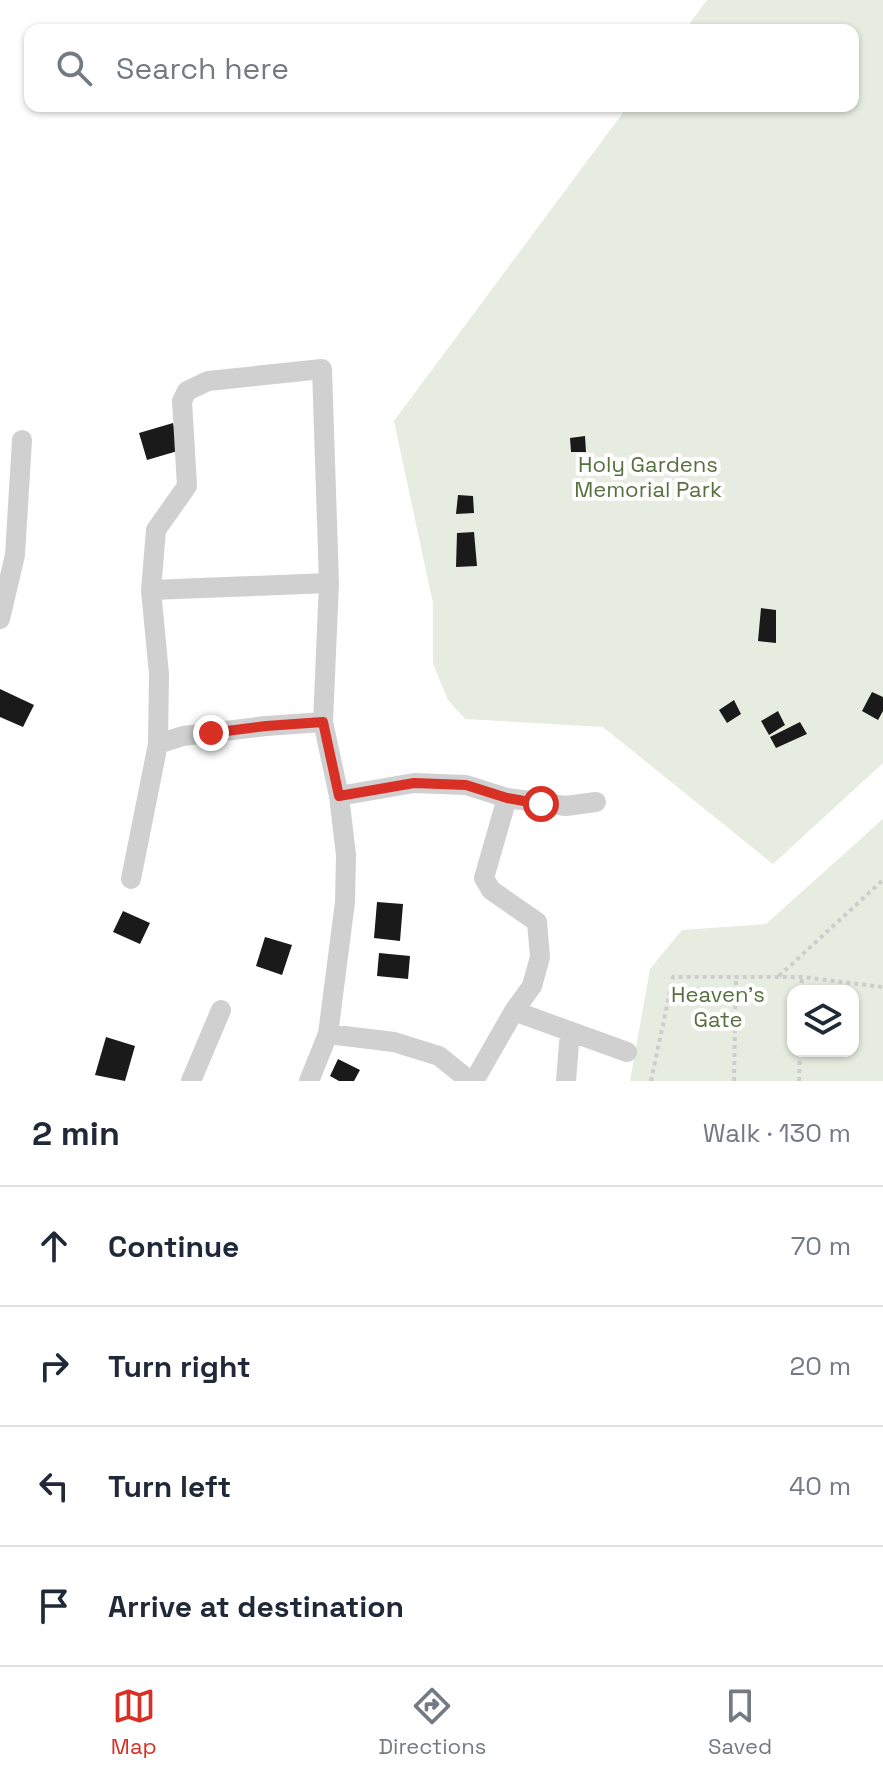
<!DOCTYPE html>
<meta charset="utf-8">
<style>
:root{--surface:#fff;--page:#f6f6f7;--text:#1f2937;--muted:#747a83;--line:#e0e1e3;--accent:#d93025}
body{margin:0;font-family:"Space Grotesk",sans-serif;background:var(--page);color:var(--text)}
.controls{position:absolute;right:24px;bottom:24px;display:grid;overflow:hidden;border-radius:16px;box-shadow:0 2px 6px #0004}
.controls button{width:72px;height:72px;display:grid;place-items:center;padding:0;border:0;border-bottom:2px solid var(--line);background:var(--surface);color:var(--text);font:40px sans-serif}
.stop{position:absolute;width:24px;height:24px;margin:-18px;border:6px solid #d93025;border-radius:50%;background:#fff}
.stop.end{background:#d93025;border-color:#fff;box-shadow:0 2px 8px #0008}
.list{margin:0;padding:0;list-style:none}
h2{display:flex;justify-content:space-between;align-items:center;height:104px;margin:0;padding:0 32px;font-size:34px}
h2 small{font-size:26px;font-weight:400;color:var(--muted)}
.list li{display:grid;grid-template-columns:52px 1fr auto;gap:24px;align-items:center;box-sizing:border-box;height:120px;padding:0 32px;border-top:2px solid var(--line)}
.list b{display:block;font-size:30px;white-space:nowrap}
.list em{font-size:26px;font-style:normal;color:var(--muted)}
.icon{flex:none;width:44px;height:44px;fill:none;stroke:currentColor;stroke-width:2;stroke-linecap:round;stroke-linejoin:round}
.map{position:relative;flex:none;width:883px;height:1081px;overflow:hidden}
.search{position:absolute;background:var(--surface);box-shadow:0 2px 6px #0004;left:24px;right:24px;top:24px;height:88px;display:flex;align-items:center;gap:20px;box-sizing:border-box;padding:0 28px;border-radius:16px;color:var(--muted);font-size:30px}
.sheet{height:584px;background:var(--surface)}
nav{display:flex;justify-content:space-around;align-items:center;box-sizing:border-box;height:112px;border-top:2px solid var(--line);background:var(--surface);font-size:22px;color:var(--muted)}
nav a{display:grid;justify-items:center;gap:4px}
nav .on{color:var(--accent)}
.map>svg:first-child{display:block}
.green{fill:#e6ecdf;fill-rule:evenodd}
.building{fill:#1a1a1a}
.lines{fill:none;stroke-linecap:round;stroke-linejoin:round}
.path{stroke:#cdcdcd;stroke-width:4;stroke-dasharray:4 4;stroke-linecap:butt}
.street{stroke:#d0d0d0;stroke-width:20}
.route{stroke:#d93025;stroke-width:10}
.labels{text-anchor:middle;stroke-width:8;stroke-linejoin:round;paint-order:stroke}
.park-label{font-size:22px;fill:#56703f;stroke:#fff}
</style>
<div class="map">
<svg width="883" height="1081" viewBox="0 0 883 1081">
<rect width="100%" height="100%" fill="#fff"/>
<path class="green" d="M707 0H883V763L773 864 603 727 465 719 448 700 433 664V603L394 421 628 106H853V30H685Z
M883 819V1081H630L650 969 682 930 766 924ZM793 991H853V1051H793Z"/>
<path class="building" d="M173 423 181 450 147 460 139 433Z
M585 436 586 452H571L570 438Z
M458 495 473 496 474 513 456 514Z
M474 532 477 566 456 567 457 533Z
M761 608 776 610V643L758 641Z
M0 689 34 705 23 727 0 717Z
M872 692 883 697V711L878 720 862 711Z
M734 700 741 714 727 723 719 710Z
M778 711 785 725 769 735 761 721Z
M800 722 807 734 776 748 770 737Z
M377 902 403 904 400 941 374 938Z
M123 911 150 923 140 944 113 932Z
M265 937 292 945 282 975 256 966Z
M379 953 410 956 408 979 377 976Z
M106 1037 135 1046 125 1081 95 1075Z
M338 1059 360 1070 354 1081H339L330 1076Z"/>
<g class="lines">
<path class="path" d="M779 976 883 880
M801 991 802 977
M651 1081 673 977H802L883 987
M734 1081 736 976
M799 1081 800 1051"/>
<path class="street" d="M151 590 329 583
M0 619 15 555 22 440
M158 744 183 736 266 726 323 722
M339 796 414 783 466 785 507 798 484 878 491 890 537 922 540 957 532 986 514 1011 474 1081
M507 798 566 806 596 802
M131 879 158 744 159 674 151 590 156 530 187 486 182 401 187 391 208 381 322 369 329 583 323 722 339 796 346 855 345 902 328 1034 309 1081
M514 1011 627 1052
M328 1034 394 1042 439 1056 470 1081
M191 1081 221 1010
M566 1081 570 1031"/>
</g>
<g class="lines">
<path class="route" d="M211 733 266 726 323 722 339 796 414 783 466 785 507 798 541 804"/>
</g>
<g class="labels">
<g class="park-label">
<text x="648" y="472">Holy Gardens<tspan x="648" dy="25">Memorial Park</tspan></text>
<text x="718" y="1002">Heaven's<tspan x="718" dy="25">Gate</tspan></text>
</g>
</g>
</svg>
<div class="controls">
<button><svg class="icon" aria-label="layers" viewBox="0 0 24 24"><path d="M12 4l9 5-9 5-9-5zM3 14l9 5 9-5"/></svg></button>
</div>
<div class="stop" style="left:541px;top:804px"></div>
<div class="stop end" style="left:211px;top:733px"></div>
<div class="search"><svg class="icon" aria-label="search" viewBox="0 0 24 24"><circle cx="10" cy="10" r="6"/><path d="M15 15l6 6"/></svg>Search here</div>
</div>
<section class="sheet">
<h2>2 min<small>Walk · 130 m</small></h2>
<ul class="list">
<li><svg class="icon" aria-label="ahead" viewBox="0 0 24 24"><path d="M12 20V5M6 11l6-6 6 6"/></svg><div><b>Continue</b></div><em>70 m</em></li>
<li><svg class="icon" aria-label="right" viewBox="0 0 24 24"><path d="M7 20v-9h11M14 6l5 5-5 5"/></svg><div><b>Turn right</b></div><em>20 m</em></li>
<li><svg class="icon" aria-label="left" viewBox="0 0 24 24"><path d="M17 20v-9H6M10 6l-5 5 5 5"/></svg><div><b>Turn left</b></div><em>40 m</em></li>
<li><svg class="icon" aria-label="arrive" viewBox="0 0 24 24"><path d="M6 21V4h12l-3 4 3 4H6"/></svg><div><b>Arrive at destination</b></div></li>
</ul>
</section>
<nav>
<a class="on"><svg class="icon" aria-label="map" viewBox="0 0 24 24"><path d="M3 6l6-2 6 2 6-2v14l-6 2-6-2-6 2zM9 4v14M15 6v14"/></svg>Map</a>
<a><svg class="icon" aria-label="directions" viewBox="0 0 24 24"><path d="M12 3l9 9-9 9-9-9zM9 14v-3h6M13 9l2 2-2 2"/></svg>Directions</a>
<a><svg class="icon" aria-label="saved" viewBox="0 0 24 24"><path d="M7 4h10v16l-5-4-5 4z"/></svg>Saved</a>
</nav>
